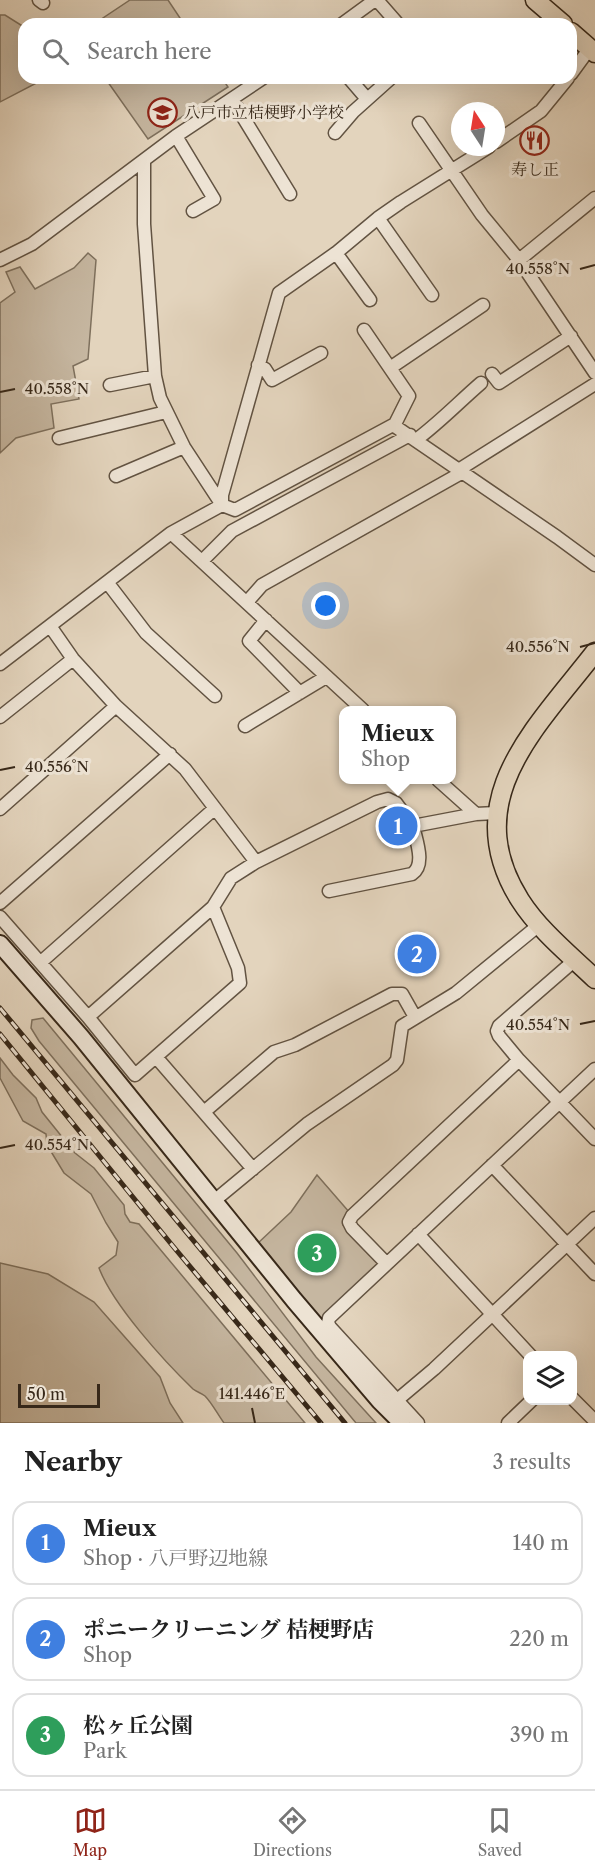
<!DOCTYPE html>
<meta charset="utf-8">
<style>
:root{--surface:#fff;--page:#f2f2f2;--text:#222;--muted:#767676;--line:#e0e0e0;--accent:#8f2418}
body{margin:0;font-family:"Libre Caslon Text","Noto Serif JP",serif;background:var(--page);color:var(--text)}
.controls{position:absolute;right:18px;bottom:18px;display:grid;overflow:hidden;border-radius:12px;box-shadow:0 6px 24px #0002}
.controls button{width:54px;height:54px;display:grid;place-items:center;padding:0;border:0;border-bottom:2px solid var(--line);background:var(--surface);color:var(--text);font:30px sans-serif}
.compass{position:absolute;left:451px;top:102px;width:54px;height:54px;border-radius:50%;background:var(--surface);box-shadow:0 6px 24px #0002;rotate:348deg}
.scale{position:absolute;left:18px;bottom:15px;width:82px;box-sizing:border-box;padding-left:6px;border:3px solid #372819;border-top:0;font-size:16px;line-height:21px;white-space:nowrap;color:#372819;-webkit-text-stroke:4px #ede3d4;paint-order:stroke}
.you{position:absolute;left:326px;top:606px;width:21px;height:21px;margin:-15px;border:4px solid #fff;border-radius:50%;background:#1a73e8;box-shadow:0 0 0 9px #1a73e833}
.badge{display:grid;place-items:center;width:39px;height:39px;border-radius:50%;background:var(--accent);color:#fff;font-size:20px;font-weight:700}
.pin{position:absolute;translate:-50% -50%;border:3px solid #fff;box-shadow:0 2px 6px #0006}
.popup{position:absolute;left:339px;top:706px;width:117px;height:78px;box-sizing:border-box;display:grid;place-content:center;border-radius:12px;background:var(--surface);filter:drop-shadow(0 2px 4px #0005);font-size:20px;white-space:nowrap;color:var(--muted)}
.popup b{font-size:22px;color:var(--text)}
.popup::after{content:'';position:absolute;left:50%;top:100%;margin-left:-12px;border:12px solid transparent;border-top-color:var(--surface)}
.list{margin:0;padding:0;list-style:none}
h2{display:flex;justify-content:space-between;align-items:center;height:78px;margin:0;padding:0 24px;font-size:26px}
h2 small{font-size:20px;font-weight:400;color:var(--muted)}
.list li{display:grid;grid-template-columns:39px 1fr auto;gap:18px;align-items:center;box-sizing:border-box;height:84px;margin:0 12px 12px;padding:0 12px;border:2px solid var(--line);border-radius:18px}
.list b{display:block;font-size:22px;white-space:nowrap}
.list p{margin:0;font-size:20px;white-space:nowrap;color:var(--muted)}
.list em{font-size:20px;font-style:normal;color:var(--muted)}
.icon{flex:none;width:33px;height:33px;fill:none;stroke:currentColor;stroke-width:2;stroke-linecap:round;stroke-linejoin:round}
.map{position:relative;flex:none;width:595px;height:1423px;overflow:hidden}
.search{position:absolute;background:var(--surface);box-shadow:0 6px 24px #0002;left:18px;right:18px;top:18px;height:66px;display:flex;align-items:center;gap:15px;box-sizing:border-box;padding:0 21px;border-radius:18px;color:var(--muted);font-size:22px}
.sheet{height:366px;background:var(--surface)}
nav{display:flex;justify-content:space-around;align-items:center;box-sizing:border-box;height:84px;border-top:2px solid var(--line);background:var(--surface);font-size:16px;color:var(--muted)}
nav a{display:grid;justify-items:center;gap:3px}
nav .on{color:var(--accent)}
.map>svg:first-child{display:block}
.green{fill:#c6b7a1;stroke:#7e705d;stroke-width:1.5}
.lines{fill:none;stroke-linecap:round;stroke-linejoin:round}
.street-casing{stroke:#625342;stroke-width:15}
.secondary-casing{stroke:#372819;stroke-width:20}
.primary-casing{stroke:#372819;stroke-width:21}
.street{stroke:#ede3d4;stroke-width:12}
.secondary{stroke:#ede3d4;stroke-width:16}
.primary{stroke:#e3d4bd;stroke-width:18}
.rail-casing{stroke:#372819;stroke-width:5}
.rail{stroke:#ede3d4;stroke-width:3;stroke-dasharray:9;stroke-linecap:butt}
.ticks{fill:none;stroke:#372819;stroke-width:2}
.labels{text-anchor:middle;stroke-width:6;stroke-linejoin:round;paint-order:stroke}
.poi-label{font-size:16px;fill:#372819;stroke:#ede3d4;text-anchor:start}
.ticks-label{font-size:15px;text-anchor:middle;fill:#372819;stroke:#ede3d4;stroke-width:6;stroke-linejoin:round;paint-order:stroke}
</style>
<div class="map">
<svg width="595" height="1423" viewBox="0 0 595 1423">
<rect width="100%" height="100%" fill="#e3d4bd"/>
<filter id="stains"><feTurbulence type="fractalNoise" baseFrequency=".00333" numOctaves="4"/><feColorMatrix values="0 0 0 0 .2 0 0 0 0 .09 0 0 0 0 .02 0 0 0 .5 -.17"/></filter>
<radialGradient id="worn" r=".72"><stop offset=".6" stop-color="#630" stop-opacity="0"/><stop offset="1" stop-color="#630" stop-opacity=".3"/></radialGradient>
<path class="green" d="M130 0H168L184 24H94Z
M0 15H5L24 27V78H46L0 102Z
M105 78H222L228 87 148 139Z
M88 253 96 260 88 359 73 366 79 399 51 404 54 428 16 438 0 453V303L15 292 6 272 20 267 35 289 74 268Z
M43 1018 237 1253 316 1357 376 1423H356L39 1041 31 1028 32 1020Z
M0 1058 13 1075 36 1098 42 1112 75 1153 94 1168 124 1205 125 1214 130 1222 139 1224 305 1423H224C218 1415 212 1403 205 1396 201 1393 197 1392 193 1389 164 1361 113 1305 99 1268L116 1255 118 1242 106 1223 91 1194 64 1173 47 1145 46 1134 23 1121 0 1078Z
M317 1175 350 1213 343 1221V1225L379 1263 329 1311 322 1320 257 1244 291 1212Z
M0 1263 48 1274 94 1302 160 1377 170 1403 183 1423H0Z"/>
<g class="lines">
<defs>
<path id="street" d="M39 0 43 3
M377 0 398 24
M342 24 375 0
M571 74 590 48
M349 78 367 99
M232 99 290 194
M419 123 482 215 519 260 595 373
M335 133 353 112 391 78
M176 136 214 199 193 211
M496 142 541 111 568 78
M144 160V224L155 376 160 398 184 447 222 505 235 510 393 425 557 537 595 565
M378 218 432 295
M336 253 370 300
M0 260 32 244 176 136 263 78
M519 260 595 198
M364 330 409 396 394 426
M258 365 265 369 272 380 321 353
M390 368 483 305
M492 374 499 383 571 336
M110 385 155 376
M59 438 166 412
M416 440C440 422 459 402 481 383
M460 469 595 384
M116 476 184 447
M171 533 363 710
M202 561 232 531 410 435
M107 582 146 633 215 696
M247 602 262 585 463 472
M266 620 249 641 300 693
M50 626 73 659 116 706 185 769 256 862
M0 664 171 533 222 505V495L279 293 336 253 378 218 401 202 489 147
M0 717 73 659
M245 726 326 677
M438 780 476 814
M0 809 116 706
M329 891 412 874C426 865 416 840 413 826
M0 903 170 754
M0 917 88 1017 135 1075 240 983 238 968 213 907
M41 962 214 809
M88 1017 213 907 231 878 256 862 377 802 388 799 396 803 413 826 476 814 496 813
M156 1057 253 1169
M519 1060 595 1139
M204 1112 274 1052 295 1045 392 994H402L415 1017
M492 1165 595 1274
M214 1201 307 1124 393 1065 397 1060 402 1026 456 993 539 925
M418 1234 531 1356
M386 1263 352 1228 349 1222 352 1216 519 1060 499 1036 497 1031 499 1026 575 960
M572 1398 595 1421
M396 1401 434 1369 595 1218
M418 1423 330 1327 328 1323 329 1318 595 1069
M508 1423 532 1400"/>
<path id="secondary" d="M0 944 81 1037 294 1300 380 1401 402 1423"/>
<path id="primary" d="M535 0 563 24
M571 32 595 53
M595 652C536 728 457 800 520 900 539 930 570 955 595 979"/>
</defs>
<use href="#street" class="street-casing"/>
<use href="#secondary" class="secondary-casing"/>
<use href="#primary" class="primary-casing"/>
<use href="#street" class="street"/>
<use href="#secondary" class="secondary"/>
<use href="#primary" class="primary"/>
<defs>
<path id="rail" d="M0 1008 345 1423
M0 1034 172 1245 321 1423"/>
</defs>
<use href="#rail" class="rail-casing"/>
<use href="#rail" class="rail"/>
</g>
<path class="ticks" d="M580 269 595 265M0 392 15 389M580 647 595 643M0 770 15 767M580 1024 595 1021M0 1148 15 1145M252 1408 255 1423"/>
<defs>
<symbol id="school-ring" viewBox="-11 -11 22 22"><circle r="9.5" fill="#ede3d4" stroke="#8f2418" stroke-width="1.5"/><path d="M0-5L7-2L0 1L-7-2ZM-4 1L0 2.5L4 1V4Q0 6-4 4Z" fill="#8f2418"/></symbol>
<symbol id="restaurant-ring" viewBox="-11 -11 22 22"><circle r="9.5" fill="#ede3d4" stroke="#8f2418" stroke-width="1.5"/><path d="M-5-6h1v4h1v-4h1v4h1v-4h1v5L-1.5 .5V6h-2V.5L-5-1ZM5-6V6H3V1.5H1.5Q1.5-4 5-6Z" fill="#8f2418"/></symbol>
</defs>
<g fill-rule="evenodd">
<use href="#school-ring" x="146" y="96" width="33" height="33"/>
<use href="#restaurant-ring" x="518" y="124" width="33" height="33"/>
</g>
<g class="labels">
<g class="poi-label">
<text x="184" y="118">八戸市立桔梗野小学校</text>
<text x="535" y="175" text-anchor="middle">寿し正</text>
</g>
</g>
<g class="ticks-label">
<text x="538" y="274">40.558°N</text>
<text x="57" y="394">40.558°N</text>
<text x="538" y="652">40.556°N</text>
<text x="57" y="772">40.556°N</text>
<text x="538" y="1030">40.554°N</text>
<text x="57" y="1150">40.554°N</text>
<text x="252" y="1399">141.446°E</text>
</g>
<rect width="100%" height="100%" filter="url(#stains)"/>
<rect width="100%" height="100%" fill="url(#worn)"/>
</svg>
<div class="controls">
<button><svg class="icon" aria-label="layers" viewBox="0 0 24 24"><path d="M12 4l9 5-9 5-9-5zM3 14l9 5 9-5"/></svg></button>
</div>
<svg class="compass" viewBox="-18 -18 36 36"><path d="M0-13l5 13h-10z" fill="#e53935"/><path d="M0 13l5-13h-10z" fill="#767676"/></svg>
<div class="scale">50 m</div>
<div class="you"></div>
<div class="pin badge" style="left:398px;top:826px;background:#3f7fe0">1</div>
<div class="popup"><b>Mieux</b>Shop</div>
<div class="pin badge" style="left:417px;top:954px;background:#3f7fe0">2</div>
<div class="pin badge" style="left:317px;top:1253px;background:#2e9e5b">3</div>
<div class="search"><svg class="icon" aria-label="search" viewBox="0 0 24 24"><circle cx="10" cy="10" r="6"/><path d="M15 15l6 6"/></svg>Search here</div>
</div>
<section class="sheet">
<h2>Nearby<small>3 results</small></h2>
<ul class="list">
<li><span class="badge" style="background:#3f7fe0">1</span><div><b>Mieux</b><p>Shop · 八戸野辺地線</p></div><em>140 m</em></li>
<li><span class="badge" style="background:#3f7fe0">2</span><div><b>ポニークリーニング 桔梗野店</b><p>Shop</p></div><em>220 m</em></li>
<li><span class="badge" style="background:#2e9e5b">3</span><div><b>松ヶ丘公園</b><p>Park</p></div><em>390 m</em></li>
</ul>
</section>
<nav>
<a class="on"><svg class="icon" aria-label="map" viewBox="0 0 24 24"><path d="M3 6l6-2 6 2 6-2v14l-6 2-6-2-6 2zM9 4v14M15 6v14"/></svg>Map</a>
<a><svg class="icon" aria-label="directions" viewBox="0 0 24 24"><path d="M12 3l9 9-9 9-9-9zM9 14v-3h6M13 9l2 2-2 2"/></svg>Directions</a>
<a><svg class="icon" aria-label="saved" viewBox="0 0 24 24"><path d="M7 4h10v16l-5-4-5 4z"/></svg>Saved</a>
</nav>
